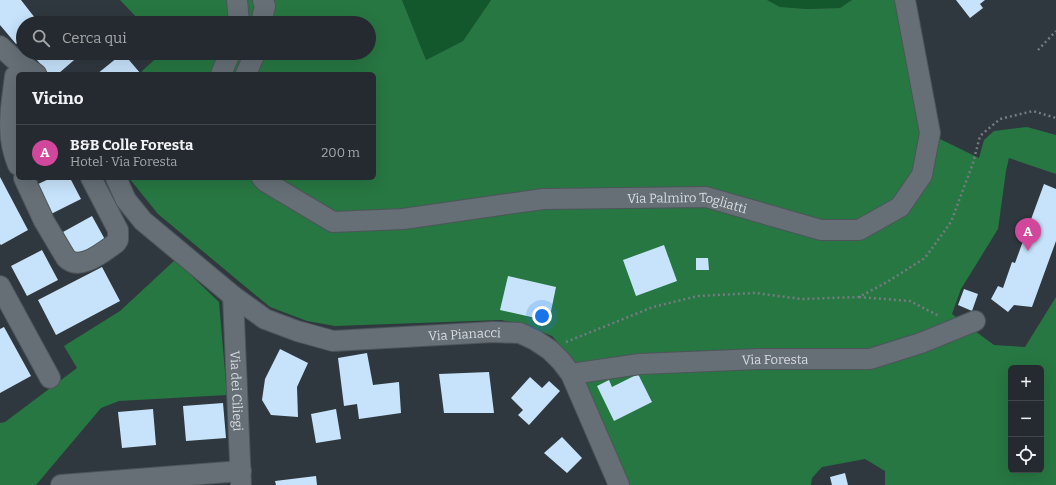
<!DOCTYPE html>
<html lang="it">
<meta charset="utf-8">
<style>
:root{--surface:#242a2f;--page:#30363b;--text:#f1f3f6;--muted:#a3a7aa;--line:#41464b;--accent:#f49e87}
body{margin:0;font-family:Bitter,serif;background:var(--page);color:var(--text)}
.controls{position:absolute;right:12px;bottom:12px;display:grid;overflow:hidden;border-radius:6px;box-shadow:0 4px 16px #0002}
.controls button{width:36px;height:36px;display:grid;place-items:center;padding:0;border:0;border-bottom:1px solid var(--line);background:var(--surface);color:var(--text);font:20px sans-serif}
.you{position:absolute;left:542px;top:316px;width:14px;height:14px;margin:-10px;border:3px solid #fff;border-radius:50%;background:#1a73e8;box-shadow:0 0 0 6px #1a73e833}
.badge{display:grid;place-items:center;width:26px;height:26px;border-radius:50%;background:var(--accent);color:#fff;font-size:13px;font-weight:700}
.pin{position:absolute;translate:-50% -33px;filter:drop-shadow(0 1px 2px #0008)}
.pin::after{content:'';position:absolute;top:21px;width:14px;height:12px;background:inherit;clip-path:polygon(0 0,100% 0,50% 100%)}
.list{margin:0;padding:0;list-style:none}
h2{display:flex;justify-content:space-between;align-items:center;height:52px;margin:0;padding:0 16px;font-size:17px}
h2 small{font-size:13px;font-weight:400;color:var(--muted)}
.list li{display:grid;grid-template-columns:26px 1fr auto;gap:12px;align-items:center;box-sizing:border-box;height:56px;padding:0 16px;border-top:1px solid var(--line)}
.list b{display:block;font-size:15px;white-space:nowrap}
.list p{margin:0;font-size:13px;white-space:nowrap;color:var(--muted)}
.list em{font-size:13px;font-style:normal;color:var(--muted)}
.icon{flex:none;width:22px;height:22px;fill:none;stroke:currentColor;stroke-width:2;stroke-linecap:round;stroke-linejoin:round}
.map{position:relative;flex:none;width:1056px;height:485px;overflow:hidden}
.search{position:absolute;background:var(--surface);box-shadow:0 4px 16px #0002;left:16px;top:16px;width:360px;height:44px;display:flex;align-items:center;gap:10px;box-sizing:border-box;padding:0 14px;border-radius:22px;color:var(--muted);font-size:15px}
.panel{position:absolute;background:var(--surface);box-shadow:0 4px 16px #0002;left:16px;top:72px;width:360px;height:108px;border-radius:6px}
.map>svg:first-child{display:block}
.green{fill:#12582c}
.forest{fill:#277742;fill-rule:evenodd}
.building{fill:#c6e3fb}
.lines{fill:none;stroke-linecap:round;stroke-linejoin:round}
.minor-casing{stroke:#4d555a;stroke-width:22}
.path{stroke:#747b81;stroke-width:2.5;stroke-dasharray:2 3;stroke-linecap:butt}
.minor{stroke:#666f76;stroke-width:20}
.labels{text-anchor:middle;stroke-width:4;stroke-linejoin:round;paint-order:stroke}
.street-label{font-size:13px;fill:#d7dce1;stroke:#1b1f22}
</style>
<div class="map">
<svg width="1056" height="485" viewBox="0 0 1056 485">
<rect width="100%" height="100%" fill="#30383f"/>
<path class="green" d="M402 0H491L463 41 426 60Z
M767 0H852L840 8 807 9 780 7Z"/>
<path class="forest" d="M120 0H402L426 60 463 41 491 0H767L780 7 807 9 840 8 852 0H901L926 138 940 139 979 158 984 140 994 131 1027 127 1056 135V174L1009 158 1006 171 998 229 961 289 952 314 994 345 1025 347 1056 297V485H885V471L865 459 822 467 812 478 811 485H630L577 364 552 336 522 324 501 320 335 326 307 321 270 307 158 214 129 178H374V74H142V71L162 53H369V23H142ZM1011 368H1041V470H1011Z
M175 260 219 302 227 395 119 401 101 408 36 485H0V423L5 422 77 368 64 346 120 311Z"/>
<path class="building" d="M0 0H21L39 23H23V38L16 44 0 25Z
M956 0H985L980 4 983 8 970 18Z
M31 53H80L81 54 58 74H49Z
M123 53 141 74H97Z
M0 177 28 230 1 245 0 244Z
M51 178H70L81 199 51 214 36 185Z
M1044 184 1056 189V241L1032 307 1014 305 1008 312 991 299 998 286 1003 288 1012 262 1015 263Z
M92 216 108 245 78 261 63 232Z
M664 245 677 281 636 296 623 260Z
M42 250 58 280 27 296 11 266Z
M696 258H708L709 270H696Z
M102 267 120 301 56 335 38 300Z
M508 276 556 287 549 321 500 310Z
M964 289 978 294 972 311 958 305Z
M4 327 31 376 0 393V329Z
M280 349 308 363 297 387 298 417 271 415 262 400 265 379Z
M367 353 373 385 399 382 401 413 359 419 357 404 344 406 338 358Z
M489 372 494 413H444L439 374Z
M638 374 652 402 614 421 597 386 609 380 612 387Z
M530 377 542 388 549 381 560 391 529 425 518 415 523 410 511 398Z
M223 403 226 438 186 441 183 406Z
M153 409 156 445 122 448 118 412Z
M336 409 341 439 316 443 311 414Z
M562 437 582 458 567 473 544 453Z
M845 473 848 485H832L830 477Z
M316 476 317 485H276L275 481Z"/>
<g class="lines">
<defs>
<g id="minor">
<path d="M237 0 239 23"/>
<path d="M261 23 265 6 263 0"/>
<path d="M0 46 13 58 36 74"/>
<path d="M221 74 230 53"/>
<path d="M246 74 255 53"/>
<path d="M15 76C11 109 5 133 18 165"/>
<path d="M24 178 44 221 66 258C80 272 103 252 116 243L118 240V230L91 178"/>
<path id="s1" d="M116 178 126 200 143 221 233 296 265 319 297 331 333 341 493 332 520 333 535 340 550 350 561 361 571 374 619 485"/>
<path id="s2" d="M262 178 266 182 333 222 403 219 543 199 706 197 821 230H859L900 207 922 175 930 133 905 0"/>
<path d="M0 286 50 378"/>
<path id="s3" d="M233 296 241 485"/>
<path id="s4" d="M571 374 640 364 759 359H870L921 343 975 321"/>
<path d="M61 485 241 471"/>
</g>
</defs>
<use href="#minor" class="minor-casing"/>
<path class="path" d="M1038 50 1056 31
M859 297 910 301 939 316
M566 342 653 307 698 296 755 293 802 299 859 297 887 282 925 258 951 222 973 163 980 136 1000 119 1033 111 1056 118"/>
<use href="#minor" class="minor"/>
</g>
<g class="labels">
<g class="street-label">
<text dy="5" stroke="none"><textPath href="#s2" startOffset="440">Via Palmiro Togliatti</textPath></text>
<text dy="5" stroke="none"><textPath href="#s1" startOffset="411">Via Pianacci</textPath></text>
<text dy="5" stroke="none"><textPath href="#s4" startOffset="205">Via Foresta</textPath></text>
<text dy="5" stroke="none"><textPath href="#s3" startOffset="95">Via dei Ciliegi</textPath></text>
</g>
</g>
</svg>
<div class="controls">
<button>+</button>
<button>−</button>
<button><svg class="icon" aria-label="locate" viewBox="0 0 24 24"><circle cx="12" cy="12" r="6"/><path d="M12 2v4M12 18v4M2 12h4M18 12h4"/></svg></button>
</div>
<div class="you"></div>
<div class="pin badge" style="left:1028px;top:251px;background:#d1479c">A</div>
<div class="search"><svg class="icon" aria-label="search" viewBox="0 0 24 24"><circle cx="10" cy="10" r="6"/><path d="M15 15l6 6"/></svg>Cerca qui</div>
<section class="panel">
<h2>Vicino<small></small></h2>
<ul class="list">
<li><span class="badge" style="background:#d1479c">A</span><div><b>B&amp;B Colle Foresta</b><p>Hotel · Via Foresta</p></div><em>200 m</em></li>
</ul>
</section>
</div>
